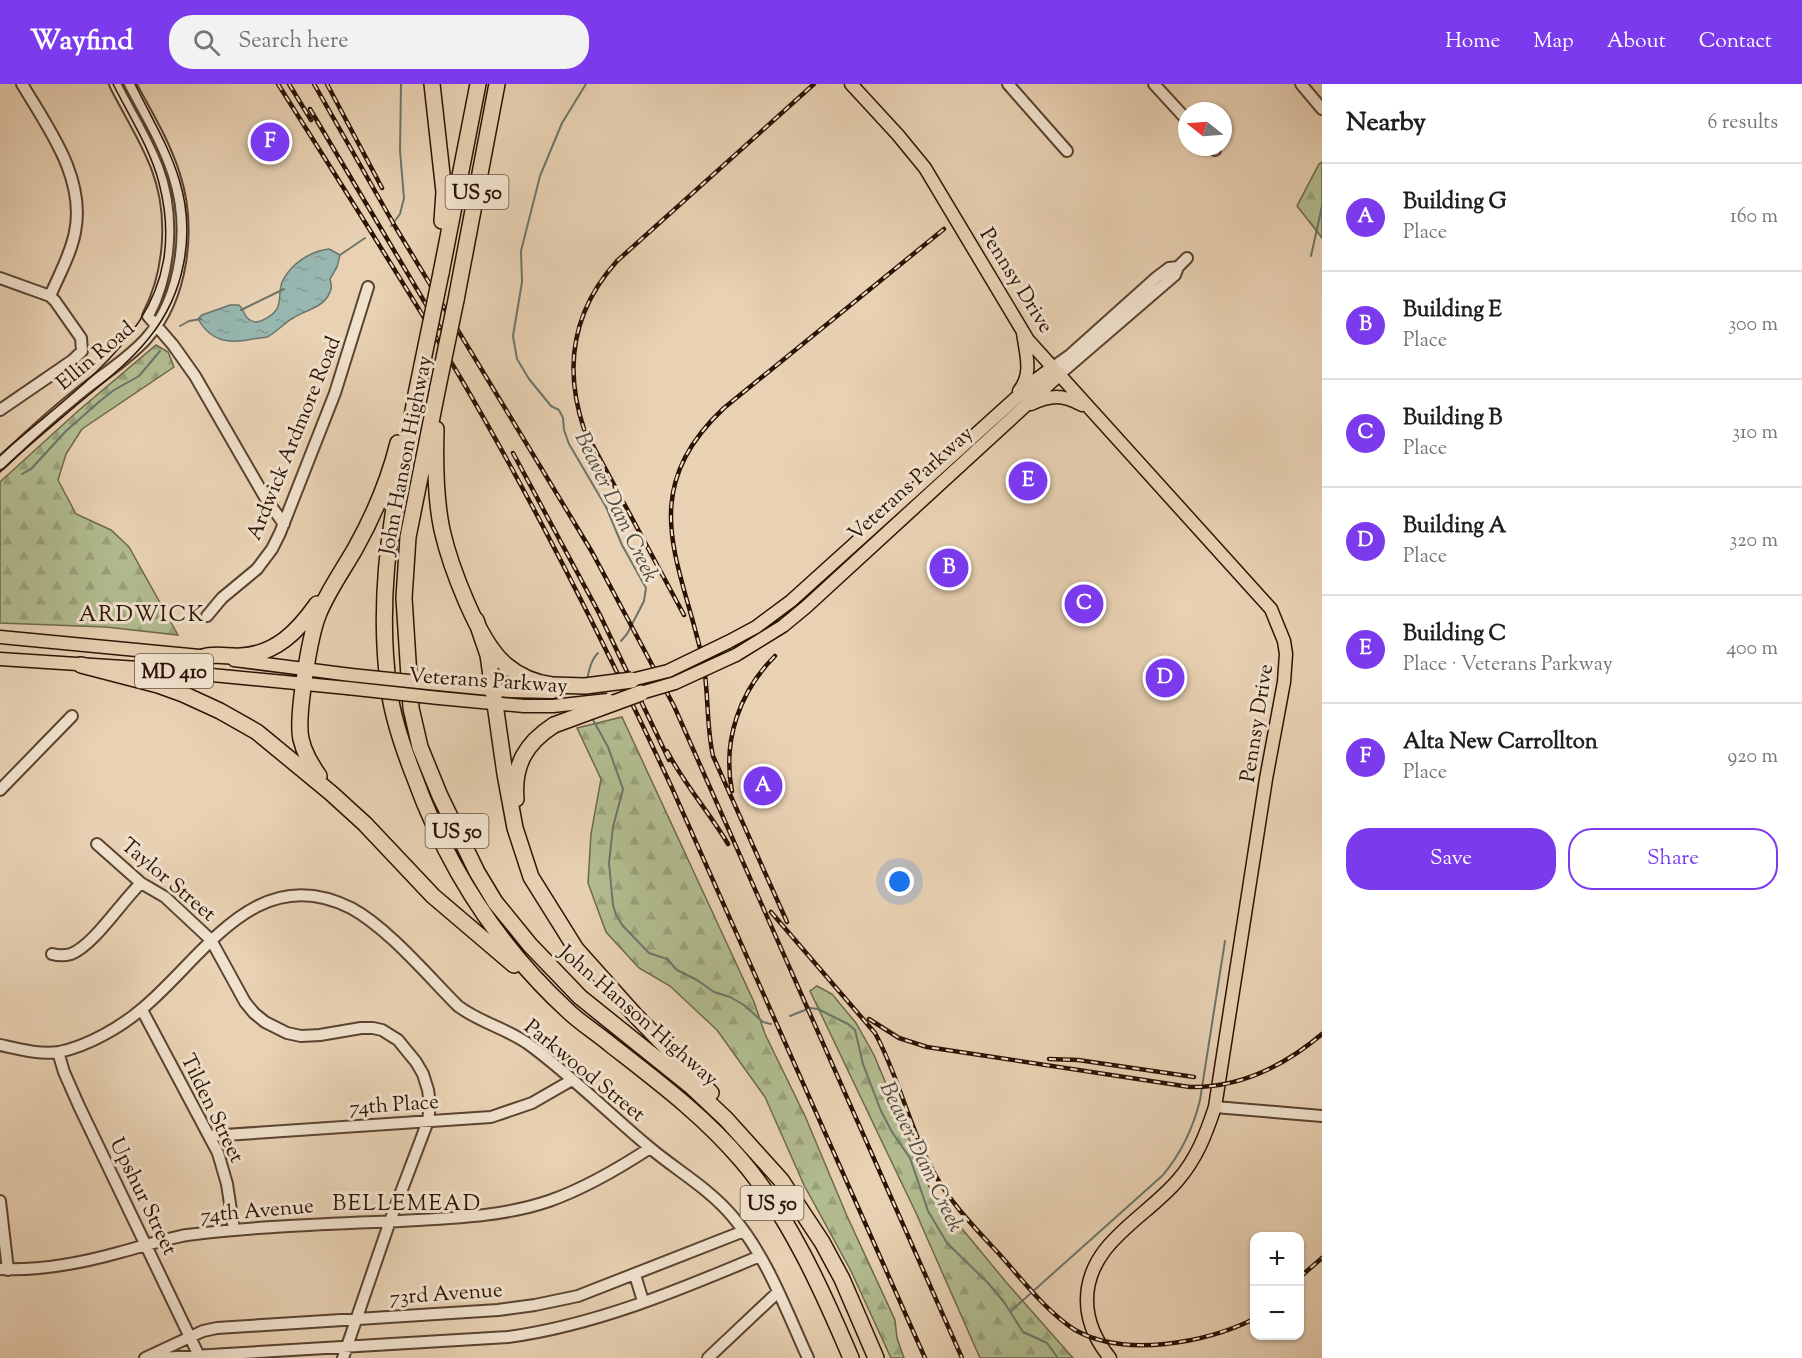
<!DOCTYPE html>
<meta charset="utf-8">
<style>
:root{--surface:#fff;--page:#f2f2f2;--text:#202124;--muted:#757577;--line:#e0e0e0;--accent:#7c3aed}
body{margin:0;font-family:"Sorts Mill Goudy",serif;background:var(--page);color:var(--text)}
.controls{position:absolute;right:18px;bottom:18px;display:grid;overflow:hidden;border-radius:12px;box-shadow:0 2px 4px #0004}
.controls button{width:54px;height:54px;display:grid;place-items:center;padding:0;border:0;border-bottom:2px solid var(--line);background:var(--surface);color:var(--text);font:30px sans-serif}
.compass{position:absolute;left:1178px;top:18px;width:54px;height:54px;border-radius:50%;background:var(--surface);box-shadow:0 2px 4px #0004;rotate:287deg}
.you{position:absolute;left:900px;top:798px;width:21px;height:21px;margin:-15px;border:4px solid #fff;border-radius:50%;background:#1a73e8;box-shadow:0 0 0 9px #1a73e833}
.badge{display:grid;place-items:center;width:39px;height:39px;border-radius:50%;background:var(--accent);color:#fff;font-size:20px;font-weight:700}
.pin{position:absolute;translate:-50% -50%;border:3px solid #fff;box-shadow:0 2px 6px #0006}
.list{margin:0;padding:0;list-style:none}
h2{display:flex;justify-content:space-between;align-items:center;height:78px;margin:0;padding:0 24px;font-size:26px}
h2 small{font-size:20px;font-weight:400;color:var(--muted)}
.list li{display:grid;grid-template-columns:39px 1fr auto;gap:18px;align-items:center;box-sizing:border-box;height:108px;padding:0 24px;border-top:2px solid var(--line)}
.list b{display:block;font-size:22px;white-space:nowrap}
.list p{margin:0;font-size:20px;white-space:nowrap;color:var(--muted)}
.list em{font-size:20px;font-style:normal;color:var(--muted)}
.actions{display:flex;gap:12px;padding:18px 24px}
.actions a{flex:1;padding:14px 0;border:2px solid var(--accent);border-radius:24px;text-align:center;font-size:21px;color:var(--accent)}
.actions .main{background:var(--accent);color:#fff}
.icon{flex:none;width:33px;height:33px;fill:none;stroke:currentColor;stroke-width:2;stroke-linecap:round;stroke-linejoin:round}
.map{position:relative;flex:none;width:1322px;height:1274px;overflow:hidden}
header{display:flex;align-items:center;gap:36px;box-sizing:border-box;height:84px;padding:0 30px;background:var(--accent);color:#fff}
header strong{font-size:28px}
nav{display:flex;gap:33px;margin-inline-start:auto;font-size:21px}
.search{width:420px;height:54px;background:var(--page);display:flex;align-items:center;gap:15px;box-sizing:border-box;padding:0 21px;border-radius:24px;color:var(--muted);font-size:22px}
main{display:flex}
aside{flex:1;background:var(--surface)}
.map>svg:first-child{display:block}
.forest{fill:url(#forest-firs);stroke:#6e684a;stroke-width:1.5}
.water{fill:url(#water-ripples);stroke:#6c756b;stroke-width:1.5}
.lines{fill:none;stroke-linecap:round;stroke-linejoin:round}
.stream{stroke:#6c756b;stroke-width:2}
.minor-casing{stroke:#5a4330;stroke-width:14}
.major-casing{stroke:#2b1304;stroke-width:15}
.highway-casing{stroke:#2b1304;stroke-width:18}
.minor{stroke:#f1e2ce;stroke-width:10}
.major{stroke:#e9d2b4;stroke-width:12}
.highway{stroke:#e9d2b4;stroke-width:15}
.tram{stroke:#2b1304;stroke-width:1.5}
.rail-casing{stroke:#2b1304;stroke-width:4.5}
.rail{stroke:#f1e2ce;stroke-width:2;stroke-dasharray:7;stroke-linecap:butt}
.major-bridge-casing{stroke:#2b1304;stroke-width:15;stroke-linecap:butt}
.highway-bridge-casing{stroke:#2b1304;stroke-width:18;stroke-linecap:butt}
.major-bridge{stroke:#e9d2b4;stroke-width:12}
.highway-bridge{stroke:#e9d2b4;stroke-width:15}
.labels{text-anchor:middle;stroke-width:6;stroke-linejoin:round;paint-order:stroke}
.shield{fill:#f1e2ce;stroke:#665141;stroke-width:1.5}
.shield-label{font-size:20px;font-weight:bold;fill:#2b1304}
.street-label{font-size:21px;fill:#2b1304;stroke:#f1e2ce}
.water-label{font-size:22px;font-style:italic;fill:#514c40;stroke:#f1e2ce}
.neighbourhood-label{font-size:22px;letter-spacing:1.5px;fill:#2b1304;stroke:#f1e2ce}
</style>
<header>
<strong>Wayfind</strong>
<div class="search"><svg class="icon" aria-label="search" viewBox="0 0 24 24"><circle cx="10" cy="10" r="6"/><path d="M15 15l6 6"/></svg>Search here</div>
<nav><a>Home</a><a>Map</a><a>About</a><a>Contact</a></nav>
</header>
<main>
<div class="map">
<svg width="1322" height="1274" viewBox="0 0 1322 1274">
<defs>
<pattern id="forest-firs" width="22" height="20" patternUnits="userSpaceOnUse" patternTransform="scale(1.5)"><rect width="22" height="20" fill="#b2bd90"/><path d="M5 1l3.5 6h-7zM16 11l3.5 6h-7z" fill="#99a27b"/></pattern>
<pattern id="water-ripples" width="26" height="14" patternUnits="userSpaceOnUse" patternTransform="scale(1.5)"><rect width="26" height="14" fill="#97b7b0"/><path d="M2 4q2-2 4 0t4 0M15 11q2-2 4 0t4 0" fill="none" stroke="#829c96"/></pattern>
</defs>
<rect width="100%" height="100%" fill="#e9d2b4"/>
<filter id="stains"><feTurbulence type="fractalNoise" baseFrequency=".00333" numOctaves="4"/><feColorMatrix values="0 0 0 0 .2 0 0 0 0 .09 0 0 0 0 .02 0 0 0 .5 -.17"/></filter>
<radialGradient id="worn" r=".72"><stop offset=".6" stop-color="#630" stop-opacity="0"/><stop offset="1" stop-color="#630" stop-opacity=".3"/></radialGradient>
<path class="forest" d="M1322 78V154L1297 122 1319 80Z
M156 261 168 268 174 283 82 345 66 370 58 396 76 430 111 446 129 463 178 551 106 543 0 539V398L78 327Z
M622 633 754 918 765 950 805 1032 847 1132 895 1236 897 1254 904 1274H891L851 1187 804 1101 765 1013 717 946 670 902 639 884 606 848 588 799 591 750 601 695 577 644Z
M817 902 832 910 856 939 874 971 931 1107 1006 1198 1073 1274H980L916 1129 810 907Z"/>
<path class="water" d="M329 165 340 171 337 183 330 195C332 202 332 206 328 212 321 224 304 227 293 234 284 239 276 249 267 253 263 254 257 254 253 255 229 260 211 258 198 235L202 231 230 221H239C244 225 244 233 250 236 254 239 259 238 263 236 288 224 275 211 283 196 292 179 311 167 329 165Z"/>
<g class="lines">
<path class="stream" d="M586 0 562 39 540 92 521 167 522 198 513 252 517 275 529 295 551 322 559 326 563 334 564 346 569 360 606 423 622 461 646 504 644 517 627 550 621 557
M391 142 400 130 404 114 400 67 401 0
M340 171 365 154
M1311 172 1322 122
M241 226 284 205
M180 242 189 237 201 235
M22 390 31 385 66 347 100 317 114 306 139 292 160 267
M587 596C589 586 591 576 598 569
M592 634 608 663 623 705 613 743 609 779 613 821 616 831 623 842 649 869 667 875 677 886 697 896 714 908 730 913 744 921 763 938 771 940
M790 932 810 924 818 925 848 940 855 946 863 980 881 1027 892 1048 910 1074 928 1127 947 1159 988 1199 1004 1218 1023 1248 1047 1259 1058 1274
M1011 1227 1163 1091C1182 1068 1193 1045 1200 1016L1225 857"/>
<defs>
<path id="minor" d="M22 0C48 44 86 94 75 148 71 170 59 191 50 212
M115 0C129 28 146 54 157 83 175 130 171 188 148 232L173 261 195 292 266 415 284 440
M1008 0 1067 67
M1154 0 1187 36
M1301 0 1322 25
M1212 63 1215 66
M0 194 50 212 55 217 81 254 82 267 73 276 0 326
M1053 283 1070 271 1157 193 1169 184 1178 183
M1060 290 1175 191 1178 183 1187 174
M0 380C24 357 49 334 75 313 98 293 125 278 146 255 183 213 191 143 174 91 164 59 146 30 130 0
M207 532 222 514 257 485 272 465 280 449 335 309 368 203
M0 706 72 632
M97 760 141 799 165 813 211 856 245 918 254 929 265 938 287 949 301 952 320 951 361 944H373L382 946 398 956 416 978 423 990 428 1006 430 1020 428 1037 390 1137 343 1274
M52 870C59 872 64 872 71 870 94 861 121 818 141 799
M142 926 218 1069 227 1100 234 1146
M0 961C18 965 40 971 59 968 88 962 121 943 143 924 204 873 256 776 351 824 388 844 428 892 458 922 479 938 505 944 527 959 570 990 608 1029 649 1063 676 1086 710 1105 733 1133 767 1173 786 1226 808 1274
M58 968 64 988 79 1022 199 1272
M1215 1023 1322 1032
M210 1052 491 1033 532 1019 572 996
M0 1117 8 1186
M0 1185C41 1187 82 1179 121 1168 143 1162 165 1155 187 1151 258 1142 329 1140 401 1137 451 1134 502 1133 549 1117 586 1104 618 1085 650 1064
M635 1191 643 1217
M145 1274 203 1247 217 1244 498 1226 535 1221 578 1212 744 1147
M160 1274 508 1253C596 1241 679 1206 760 1172
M708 1274 778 1208"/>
<path id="major" d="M851 0 898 51 925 84 1028 256 1271 525 1284 557 1286 570 1284 598 1266 695 1215 1023C1206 1050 1197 1074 1178 1096 1146 1134 1087 1159 1087 1216 1087 1238 1096 1257 1110 1274
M1019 307C1033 290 1026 270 1023 249
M1031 320C1051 311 1062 310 1082 321
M0 553 210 573
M728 558 756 543 791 517 1037 295 1053 283
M736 571 783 542 806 523 1060 290
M0 575 139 584 347 604
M234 576 351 591
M438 600 510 607 553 608
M439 614 524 622H553"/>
<path id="highway" d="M432 0 444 108 442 137
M441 189 478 0
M456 216 497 0
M438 303 408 453 404 514 411 624 420 663 440 712 477 788 495 818 530 861 580 913 692 1003 726 1035 781 1096 822 1158 842 1195 876 1274
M415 315C409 354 399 392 393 431 384 488 381 548 389 606 393 635 403 664 414 692 446 781 497 861 567 926 580 939 597 949 611 961 657 997 704 1032 742 1077 789 1132 823 1208 851 1274
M436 345C435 378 435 413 442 446 450 481 478 558 506 581 519 592 536 599 552 601
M476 536 488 571 505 690 515 744 531 793 576 865 635 931 711 1009
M203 573C215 569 229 573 241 572 276 570 298 547 317 520
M81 581 158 601 183 610 220 627 257 648 331 709 365 740 433 812 514 881
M319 692C311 680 304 669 301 655 296 633 310 550 319 529 328 507 343 486 355 465 373 433 389 395 398 359
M516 715C513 681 526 659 554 641"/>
</defs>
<use href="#minor" class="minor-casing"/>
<use href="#major" class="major-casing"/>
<use href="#highway" class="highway-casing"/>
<use href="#minor" class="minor"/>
<use href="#major" class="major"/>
<use href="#highway" class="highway"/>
<path class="tram" d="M0 371C86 294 194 235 159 99 150 64 129 32 113 0
M0 388C25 364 52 342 79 319 103 299 129 279 149 254 185 210 196 149 179 95 169 62 150 31 135 0"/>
<defs>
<path id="rail" d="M278 0C339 97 401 194 460 293 538 426 607 564 672 704L925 1274
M289 0 311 36
M314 0 396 144 592 468 674 622 962 1274
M327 0 382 104
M310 25 440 244
M513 369 599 529 669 676
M684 531 584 345C563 282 573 226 617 177L814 0
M667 667C684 700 709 728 728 760
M732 707C722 656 740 607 775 572
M771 828 875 949C899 993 909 1043 933 1087 950 1119 977 1146 1001 1172 1024 1198 1046 1227 1075 1246 1125 1274 1205 1259 1254 1235
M787 838 713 672C706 641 709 609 703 577 681 477 634 409 724 324L944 145
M869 935 899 954 927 963 1190 1003C1240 1004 1284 982 1322 950
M1049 975 1078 976 1194 993
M1300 1193 1322 1174"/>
</defs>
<use href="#rail" class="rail-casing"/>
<use href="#rail" class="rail"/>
<defs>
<path id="major-bridge" d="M351 591 438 600
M623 598 668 587 728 558
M347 604 439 614
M634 611 675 599 736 571
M553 622 608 616"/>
<path id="highway-bridge" d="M438 303 456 216
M415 315 441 189
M552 601 585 602 632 596
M554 641 641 609"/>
</defs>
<use href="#major-bridge" class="major-bridge-casing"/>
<use href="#highway-bridge" class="highway-bridge-casing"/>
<use href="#major-bridge" class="major-bridge"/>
<use href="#highway-bridge" class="highway-bridge"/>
</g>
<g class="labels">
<g class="shield">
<rect x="445.5" y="91" width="63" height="34" rx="4.5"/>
<rect x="135" y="570" width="78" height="34" rx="4.5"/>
<rect x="425.5" y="730" width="63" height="34" rx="4.5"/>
<rect x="740.5" y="1102" width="63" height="34" rx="4.5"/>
</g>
<g class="shield-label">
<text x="477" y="115">US 50</text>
<text x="174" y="594">MD 410</text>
<text x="457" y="754">US 50</text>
<text x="772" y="1126">US 50</text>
</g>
<g class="street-label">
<text transform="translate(1017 196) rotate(58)" y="7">Pennsy Drive</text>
<text transform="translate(95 271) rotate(-40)" y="7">Ellin Road</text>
<text transform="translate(293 354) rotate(-68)" y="7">Ardwick Ardmore Road</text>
<text transform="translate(405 371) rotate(-79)" y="7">John Hanson Highway</text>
<text transform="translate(910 399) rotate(-42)" y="7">Veterans Parkway</text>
<text transform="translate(488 596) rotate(4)" y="7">Veterans Parkway</text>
<text transform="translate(1256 639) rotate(-81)" y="7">Pennsy Drive</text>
<text transform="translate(169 795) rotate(40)" y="7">Taylor Street</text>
<text transform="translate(639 931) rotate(41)" y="7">John Hanson Highway</text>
<text transform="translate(585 986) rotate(39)" y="7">Parkwood Street</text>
<text transform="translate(394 1020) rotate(-4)" y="7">74th Place</text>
<text transform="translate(213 1024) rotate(64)" y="7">Tilden Street</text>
<text transform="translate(144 1112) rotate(64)" y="7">Upshur Street</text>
<text transform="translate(257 1126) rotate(-5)" y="7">74th Avenue</text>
<text transform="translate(446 1209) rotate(-4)" y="7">73rd Avenue</text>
</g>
<g class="water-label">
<text transform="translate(618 422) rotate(64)" y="8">Beaver Dam Creek</text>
<text transform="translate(923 1072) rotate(64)" y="8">Beaver Dam Creek</text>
</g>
<g class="neighbourhood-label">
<text x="142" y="537">ARDWICK</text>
<text x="407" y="1126">BELLEMEAD</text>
</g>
</g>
<rect width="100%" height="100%" filter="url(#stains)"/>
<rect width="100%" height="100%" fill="url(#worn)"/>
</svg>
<div class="controls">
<button>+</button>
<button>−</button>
</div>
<svg class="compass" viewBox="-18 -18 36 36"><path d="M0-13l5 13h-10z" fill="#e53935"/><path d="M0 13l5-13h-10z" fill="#757577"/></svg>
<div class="you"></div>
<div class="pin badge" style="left:763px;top:702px">A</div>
<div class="pin badge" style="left:949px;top:484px">B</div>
<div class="pin badge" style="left:1084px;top:520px">C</div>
<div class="pin badge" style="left:1165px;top:594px">D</div>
<div class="pin badge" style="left:1028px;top:397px">E</div>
<div class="pin badge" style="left:270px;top:58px">F</div>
</div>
<aside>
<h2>Nearby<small>6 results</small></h2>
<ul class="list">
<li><span class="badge">A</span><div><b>Building G</b><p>Place</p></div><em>160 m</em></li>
<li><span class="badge">B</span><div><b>Building E</b><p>Place</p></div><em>300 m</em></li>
<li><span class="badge">C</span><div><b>Building B</b><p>Place</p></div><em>310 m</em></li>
<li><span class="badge">D</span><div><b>Building A</b><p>Place</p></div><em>320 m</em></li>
<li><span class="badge">E</span><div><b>Building C</b><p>Place · Veterans Parkway</p></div><em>400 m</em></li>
<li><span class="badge">F</span><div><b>Alta New Carrollton</b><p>Place</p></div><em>920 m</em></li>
</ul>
<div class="actions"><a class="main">Save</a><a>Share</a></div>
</aside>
</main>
